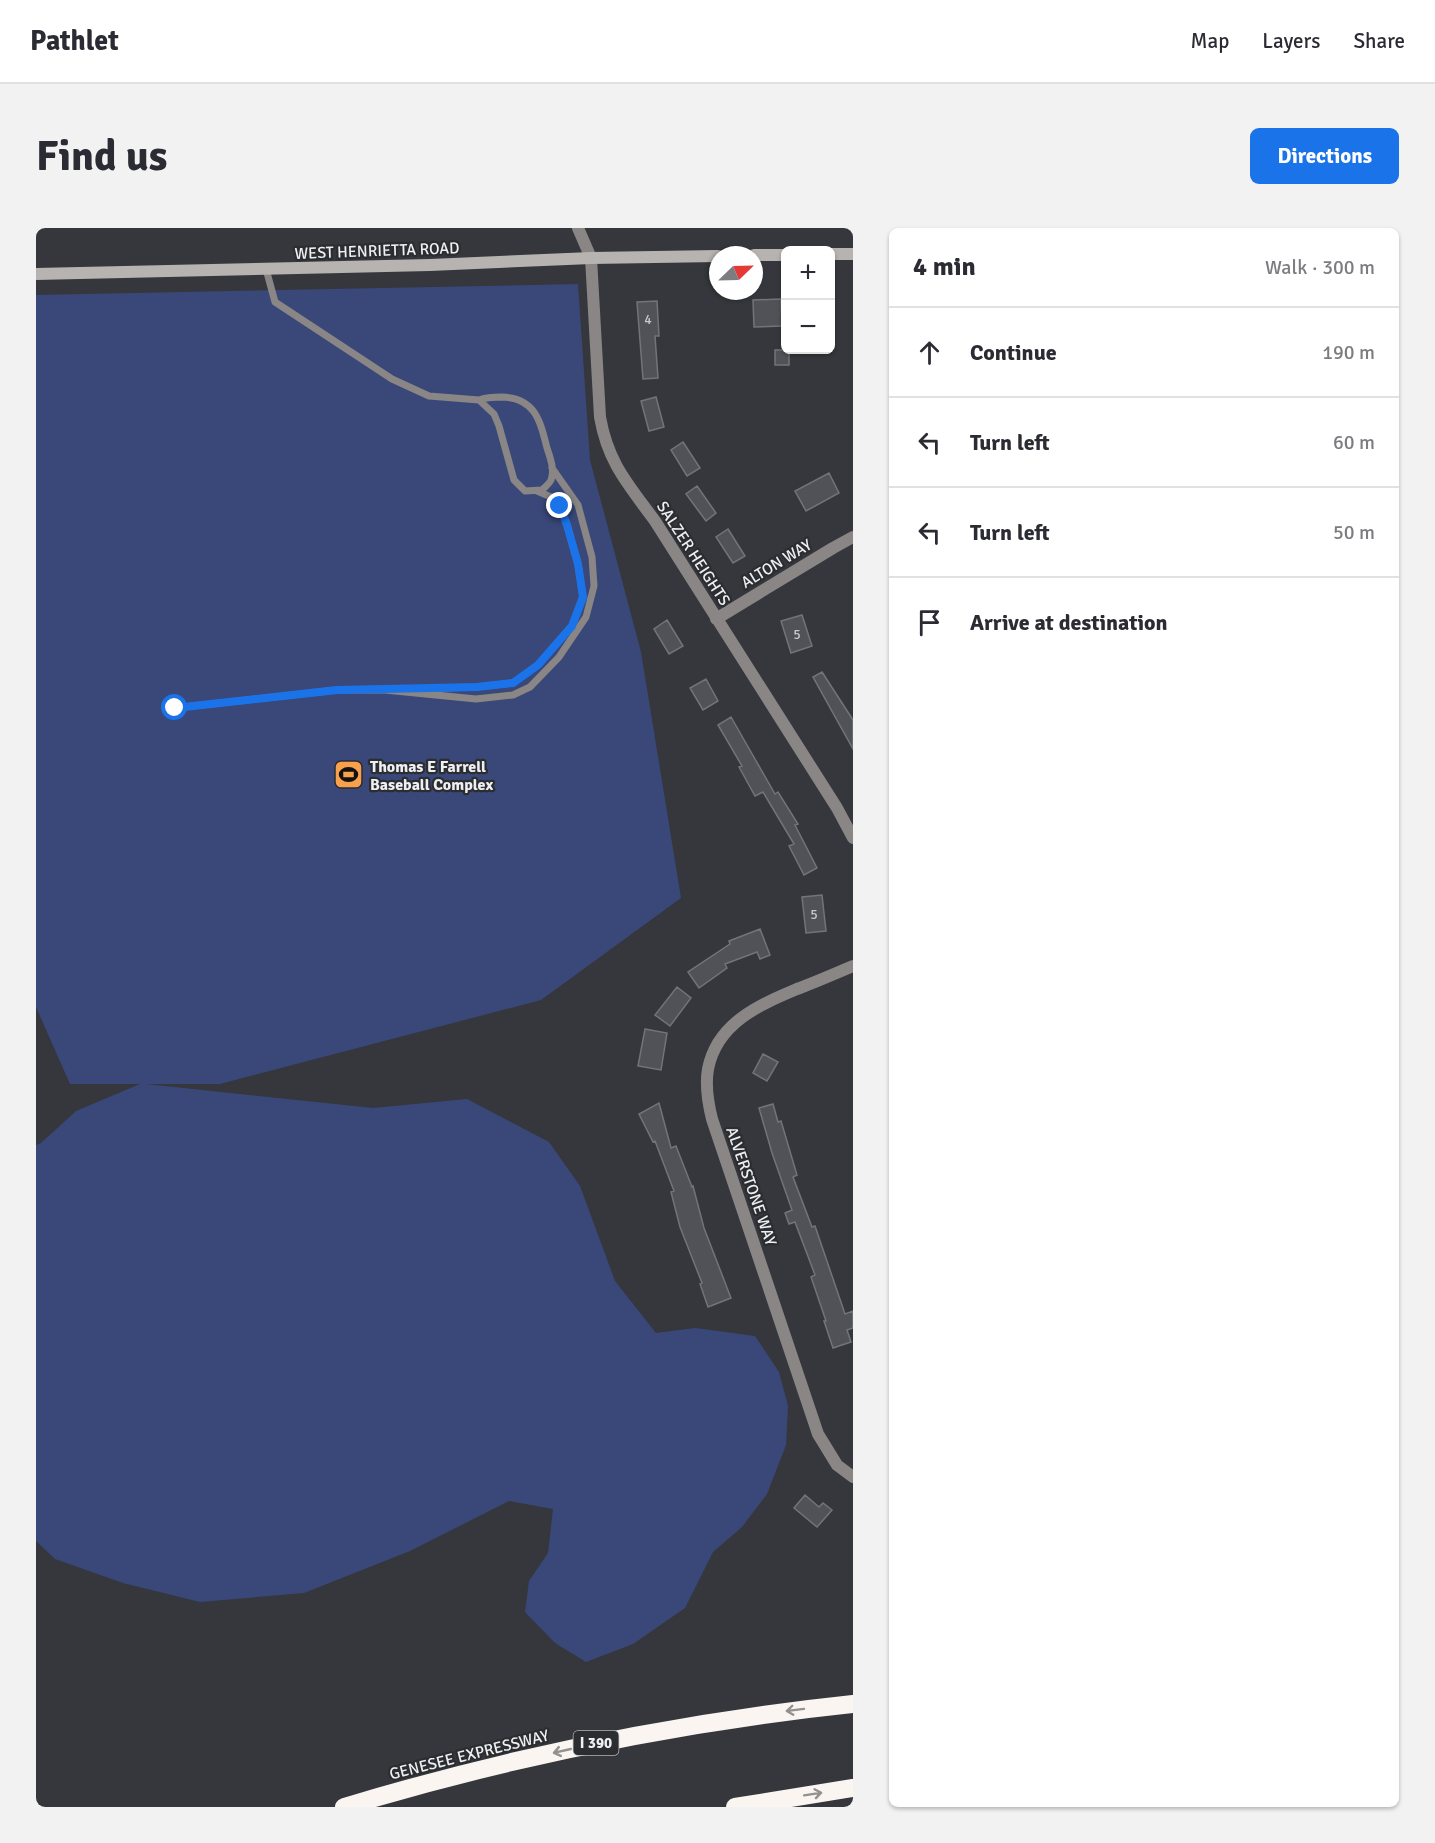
<!DOCTYPE html>
<meta charset="utf-8">
<style>
:root{--surface:#fff;--page:#f2f2f3;--text:#2b2b33;--muted:#7c7c81;--line:#e1e1e2;--accent:#1a73e8}
body{margin:0;font-family:Signika,sans-serif;background:var(--page);color:var(--text)}
.controls{position:absolute;right:18px;top:18px;display:grid;overflow:hidden;border-radius:9px;box-shadow:0 2px 4px #0004}
.controls button{width:54px;height:54px;display:grid;place-items:center;padding:0;border:0;border-bottom:2px solid var(--line);background:var(--surface);color:var(--text);font:30px sans-serif}
.compass{position:absolute;left:673px;top:18px;width:54px;height:54px;border-radius:50%;background:var(--surface);box-shadow:0 2px 4px #0004;rotate:67deg}
.stop{position:absolute;width:18px;height:18px;margin:-14px;border:4px solid #1a73e8;border-radius:50%;background:#fff}
.stop.end{background:#1a73e8;border-color:#fff;box-shadow:0 2px 6px #0008}
.list{margin:0;padding:0;list-style:none}
h2{display:flex;justify-content:space-between;align-items:center;height:78px;margin:0;padding:0 24px;font-size:26px}
h2 small{font-size:20px;font-weight:400;color:var(--muted)}
.list li{display:grid;grid-template-columns:39px 1fr auto;gap:18px;align-items:center;box-sizing:border-box;height:90px;padding:0 24px;border-top:2px solid var(--line)}
.list b{display:block;font-size:22px;white-space:nowrap}
.list em{font-size:20px;font-style:normal;color:var(--muted)}
.icon{flex:none;width:33px;height:33px;fill:none;stroke:currentColor;stroke-width:2;stroke-linecap:round;stroke-linejoin:round}
.map{position:relative;flex:none;width:817px;height:1579px;overflow:hidden;border-radius:9px}
header{display:flex;align-items:center;gap:36px;box-sizing:border-box;height:84px;padding:0 30px;background:var(--surface);border-bottom:2px solid var(--line)}
header strong{font-size:28px}
nav{display:flex;gap:33px;margin-inline-start:auto;font-size:21px}
.intro{display:flex;align-items:center;justify-content:space-between;box-sizing:border-box;height:144px;padding:0 36px}
h1{margin:0;font-size:42px}
.button{padding:15px 27px;border-radius:9px;background:var(--accent);color:#fff;font-size:21px;font-weight:700}
main{display:flex;gap:36px;padding:0 36px}
aside{flex:1;background:var(--surface);border-radius:9px;box-shadow:0 2px 4px #0004}
.map>svg:first-child{display:block}
.green{fill:#394879}
.building{fill:#505257;stroke:#727479;stroke-width:1.5}
.lines{fill:none;stroke-linecap:round;stroke-linejoin:round}
.service{stroke:#898685;stroke-width:7}
.minor{stroke:#898685;stroke-width:12}
.tertiary{stroke:#898685;stroke-width:12}
.secondary{stroke:#b7b3b0;stroke-width:12}
.motorway{stroke:#faf5f0;stroke-width:18}
.oneway{stroke:#929190}
.route{stroke:#1a73e8;stroke-width:8}
.labels{text-anchor:middle;stroke-width:4.5;stroke-linejoin:round;paint-order:stroke}
.number-label{font-size:14px;fill:#c6c8cb}
.shield{fill:#2b2d31;stroke:#b4b5b8;stroke-width:1.5}
.shield-label{font-size:15px;font-weight:bold;fill:#eeeff2}
.street-label{font-size:16px;fill:#eeeff2;stroke:#2b2d31}
.poi-label{font-size:16px;font-weight:bold;fill:#eeeff2;stroke:#2b2d31;text-anchor:start}
</style>
<header>
<strong>Pathlet</strong>
<nav><a>Map</a><a>Layers</a><a>Share</a></nav>
</header>
<div class="intro"><h1>Find us</h1><a class="button">Directions</a></div>
<main>
<div class="map">
<svg width="817" height="1579" viewBox="0 0 817 1579">
<rect width="100%" height="100%" fill="#35373c"/>
<path class="green" d="M542 56 554 232 605 424 645 670 505 772 184 856H110L337 880 431 871 513 914 544 958 579 1053 620 1105 659 1100 719 1108 743 1144 752 1178 750 1217 731 1266 706 1299 677 1324 649 1380 597 1416 550 1434 519 1415 489 1384 493 1353 512 1325 517 1281 473 1273 374 1323 268 1365 164 1374 87 1355 19 1331 0 1313V917L5 915 40 883 104 856H34L0 779V67Z"/>
<path class="building" d="M745 71 746 98 718 99 717 72Z
M621 73 623 108H619L622 150 607 151 601 74Z
M739 122H753V137H739Z
M620 169 628 199 613 203 605 173Z
M647 214 664 240 651 248 635 222Z
M793 245 803 265 770 283 759 263Z
M661 258 680 285 670 293 650 266Z
M692 301 709 328 697 335 680 309Z
M766 387 776 418 755 425 745 393Z
M631 392 647 418 633 426 618 401Z
M786 444 817 492V521L777 449Z
M670 451 682 473 667 482 654 460Z
M695 489 739 566 742 564 762 596 759 597 781 640 768 647 753 618 758 616 727 564 719 568 703 539 706 538 682 497Z
M786 667 790 703 770 705 766 669Z
M724 701 734 727 724 731 721 724 689 736 691 740 663 760 652 744 694 716 693 713Z
M641 759 655 770 634 798 619 787Z
M609 801 631 805 625 842 602 838Z
M727 826 742 834 731 853 717 845Z
M623 875 635 920 640 918 656 959 657 958 668 1000 695 1070 672 1079 664 1056 666 1055 644 999 635 964 638 963 619 913 617 914 603 886Z
M737 876 742 894 745 893 761 947 757 949 776 999 779 998 809 1086 817 1083V1100L811 1102 815 1114 797 1120 788 1093H790L775 1049 779 1047 759 994 753 996 749 985 756 982 736 925 723 880Z
M769 1267 783 1279 787 1275 796 1282 781 1299 758 1280Z"/>
<g class="lines">
<path class="service" d="M230 41 239 74 356 151 393 168 443 172 458 186 463 198 478 252 489 263 506 262C508 260 514 255 515 252 519 242 514 229 511 220 504 192 499 170 466 169 457 169 451 169 443 172
M376 461 441 459 477 455 502 437 536 398 547 369 542 336 531 297 524 278 515 269 501 263
M139 480 301 462H349L440 471 477 467 494 459 523 429 550 389 558 358 556 329 542 277 516 240"/>
<path class="minor" d="M555 30 564 189C572 235 592 256 619 293L801 580 817 610
M680 391 797 320 817 309
M817 738C798 746 780 754 761 761 723 777 681 795 672 841 669 858 672 875 676 891L782 1206 801 1237 817 1249"/>
<path class="tertiary" d="M542 0 555 30"/>
<path class="secondary" d="M794 26H817
M718 27H750
M0 46 394 37 555 30 682 28"/>
<path class="motorway" d="M308 1579C474 1529 645 1494 817 1476
M699 1579 817 1560"/>
</g>
<defs><path id="oneway-shaft" d="M-6 0H5M1.5-3L5.5 0L1.5 3" fill="none" stroke-width="1.6" stroke-linecap="round" stroke-linejoin="round" transform="scale(1.5)"/></defs>
<g class="oneway">
<use href="#oneway-shaft" transform="translate(759 1482) rotate(173)"/>
<use href="#oneway-shaft" transform="translate(526 1523) rotate(167)"/>
<use href="#oneway-shaft" transform="translate(777 1566) rotate(-9)"/>
</g>
<g class="lines">
<path class="route" d="M139 480 301 462 441 459 477 455 502 437 536 398 547 369 542 336 531 297 524 278"/>
</g>
<defs>
<symbol id="stadium-square" viewBox="-11 -11 22 22"><rect x="-9" y="-9" width="18" height="18" rx="4" fill="#f9a04c" stroke="#2b2d31"/><path d="M0-5a6.5 5 0 1 0 0 10a6.5 5 0 1 0 0-10ZM-3.5-1.8h7v3.6h-7Z" fill="#111"/></symbol>
</defs>
<g fill-rule="evenodd">
<use href="#stadium-square" x="296" y="530" width="33" height="33"/>
</g>
<g class="labels">
<g class="number-label">
<text x="612" y="96">4</text>
<text x="761" y="411">5</text>
<text x="778" y="691">5</text>
</g>
<rect class="shield" x="537.5" y="1503" width="45" height="24" rx="4.5"/>
<g class="shield-label">
<text x="560" y="1520">I 390</text>
</g>
<g class="street-label">
<text transform="translate(341 22) rotate(-2)" y="6">WEST HENRIETTA ROAD</text>
<text transform="translate(658 325) rotate(57)" y="6">SALZER HEIGHTS</text>
<text transform="translate(740 335) rotate(-31)" y="6">ALTON WAY</text>
<text transform="translate(716 958) rotate(71)" y="6">ALVERSTONE WAY</text>
<text transform="translate(433 1526) rotate(-14)" y="6">GENESEE EXPRESSWAY</text>
</g>
<g class="poi-label">
<text x="334" y="544">Thomas E Farrell<tspan x="334" dy="18">Baseball Complex</tspan></text>
</g>
</g>
</svg>
<div class="controls">
<button>+</button>
<button>−</button>
</div>
<svg class="compass" viewBox="-18 -18 36 36"><path d="M0-13l5 13h-10z" fill="#e53935"/><path d="M0 13l5-13h-10z" fill="#7c7c81"/></svg>
<div class="stop" style="left:139px;top:480px"></div>
<div class="stop end" style="left:524px;top:278px"></div>
</div>
<aside>
<h2>4 min<small>Walk · 300 m</small></h2>
<ul class="list">
<li><svg class="icon" aria-label="ahead" viewBox="0 0 24 24"><path d="M12 20V5M6 11l6-6 6 6"/></svg><div><b>Continue</b></div><em>190 m</em></li>
<li><svg class="icon" aria-label="left" viewBox="0 0 24 24"><path d="M17 20v-9H6M10 6l-5 5 5 5"/></svg><div><b>Turn left</b></div><em>60 m</em></li>
<li><svg class="icon" aria-label="left" viewBox="0 0 24 24"><path d="M17 20v-9H6M10 6l-5 5 5 5"/></svg><div><b>Turn left</b></div><em>50 m</em></li>
<li><svg class="icon" aria-label="arrive" viewBox="0 0 24 24"><path d="M6 21V4h12l-3 4 3 4H6"/></svg><div><b>Arrive at destination</b></div></li>
</ul>
</aside>
</main>
